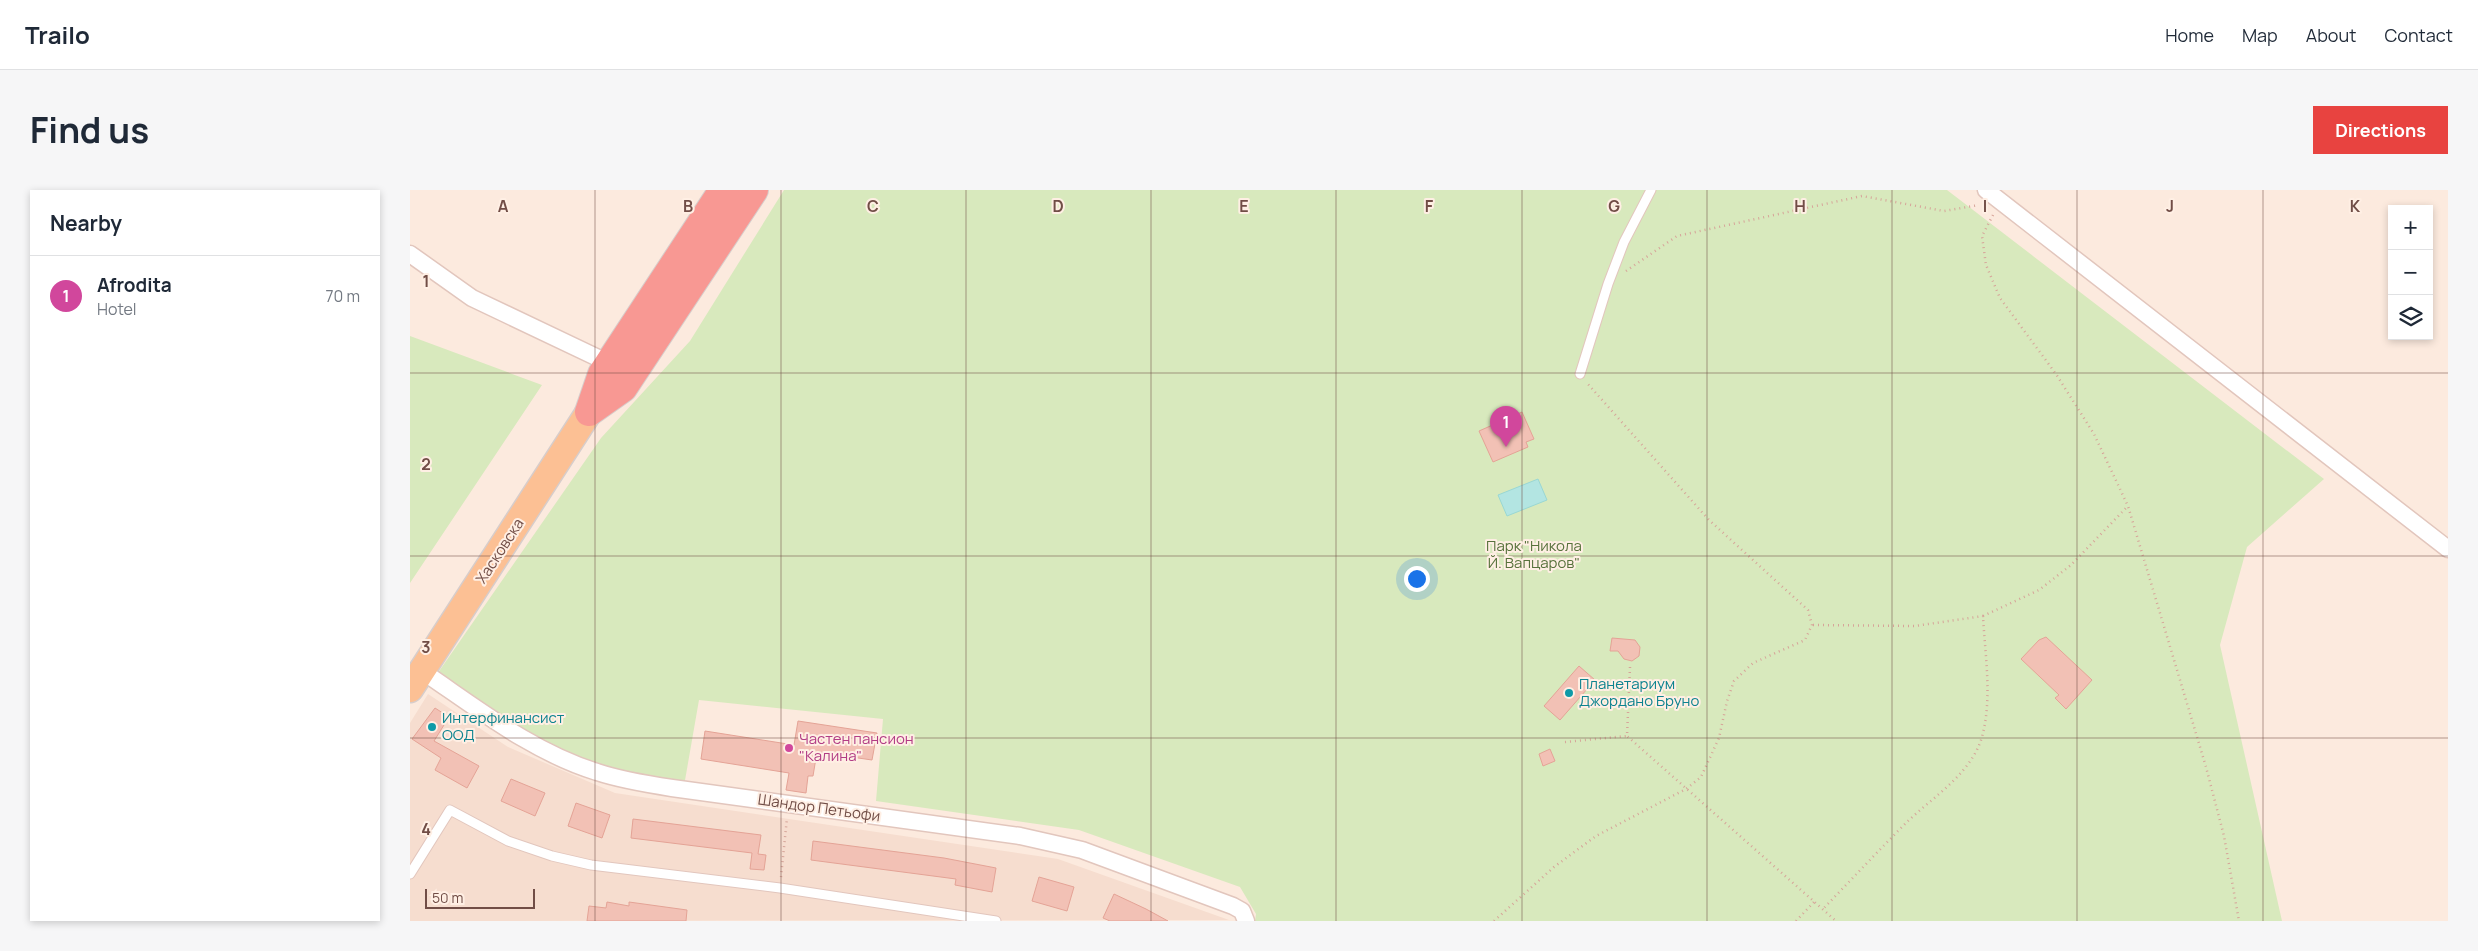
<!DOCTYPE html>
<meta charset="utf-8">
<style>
:root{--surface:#fff;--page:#f6f6f7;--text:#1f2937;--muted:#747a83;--line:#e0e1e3;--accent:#e84340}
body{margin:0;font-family:Manrope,sans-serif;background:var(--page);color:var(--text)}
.controls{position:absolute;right:15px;top:15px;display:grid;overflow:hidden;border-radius:0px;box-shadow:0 2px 8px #0003}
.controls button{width:45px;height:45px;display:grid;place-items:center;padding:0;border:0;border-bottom:1px solid var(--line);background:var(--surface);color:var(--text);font:25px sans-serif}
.scale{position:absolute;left:15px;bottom:12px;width:110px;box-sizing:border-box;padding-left:5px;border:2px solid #714d46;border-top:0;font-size:14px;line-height:18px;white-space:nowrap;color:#714d46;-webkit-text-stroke:4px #ffefe4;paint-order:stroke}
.you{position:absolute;left:1006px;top:388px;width:18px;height:18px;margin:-12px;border:4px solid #fff;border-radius:50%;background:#1a73e8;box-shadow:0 0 0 8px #1a73e833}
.badge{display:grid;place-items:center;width:32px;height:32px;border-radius:50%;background:var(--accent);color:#fff;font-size:16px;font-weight:700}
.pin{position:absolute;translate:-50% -41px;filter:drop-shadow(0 1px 2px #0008)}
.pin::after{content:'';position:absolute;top:26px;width:18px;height:15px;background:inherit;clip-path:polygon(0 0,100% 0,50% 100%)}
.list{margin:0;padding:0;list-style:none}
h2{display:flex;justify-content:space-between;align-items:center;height:65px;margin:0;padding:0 20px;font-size:21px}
h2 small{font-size:16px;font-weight:400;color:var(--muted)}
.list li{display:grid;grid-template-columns:32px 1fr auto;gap:15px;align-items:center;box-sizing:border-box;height:80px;padding:0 20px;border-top:1px solid var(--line)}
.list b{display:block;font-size:19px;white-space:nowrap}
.list p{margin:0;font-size:16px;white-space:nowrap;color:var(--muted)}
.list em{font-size:16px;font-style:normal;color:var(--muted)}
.icon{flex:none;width:28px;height:28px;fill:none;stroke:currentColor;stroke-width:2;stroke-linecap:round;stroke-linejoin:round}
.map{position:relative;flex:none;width:2038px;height:731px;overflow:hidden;border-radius:0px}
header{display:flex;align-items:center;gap:30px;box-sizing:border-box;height:70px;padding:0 25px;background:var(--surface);border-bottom:1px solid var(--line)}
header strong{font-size:24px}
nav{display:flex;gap:28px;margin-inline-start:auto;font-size:18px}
.intro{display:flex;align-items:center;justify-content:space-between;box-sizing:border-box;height:120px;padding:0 30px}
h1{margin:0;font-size:35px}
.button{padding:12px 22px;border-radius:0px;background:var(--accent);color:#fff;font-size:18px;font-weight:700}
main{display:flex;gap:30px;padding:0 30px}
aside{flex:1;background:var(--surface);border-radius:0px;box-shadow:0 2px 8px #0003}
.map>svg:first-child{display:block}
.residential{fill:#f6ddcf}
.green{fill:#d8e9bd}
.water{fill:#b3e5e2;stroke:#99d7d3}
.building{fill:#f2c1b5;stroke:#e4a396}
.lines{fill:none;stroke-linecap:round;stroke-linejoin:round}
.lane-casing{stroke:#e2c6bd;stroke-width:11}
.street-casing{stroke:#e2c6bd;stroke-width:19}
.primary-casing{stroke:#d7cdcb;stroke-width:29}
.highway-casing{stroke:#d7cdcb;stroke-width:30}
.path{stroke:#d6a499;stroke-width:2.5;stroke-dasharray:1 4;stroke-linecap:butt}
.lane{stroke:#fff;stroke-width:9}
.street{stroke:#fff;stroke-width:16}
.primary{stroke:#fcc094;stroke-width:26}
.highway{stroke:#f89893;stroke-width:28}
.grid{fill:none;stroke:#714d46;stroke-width:1;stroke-opacity:0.55}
.culture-dot{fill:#0f9aa8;stroke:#ffefe4;stroke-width:2}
.hotel-dot{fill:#d1479c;stroke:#ffefe4;stroke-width:2}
.labels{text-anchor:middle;stroke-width:4;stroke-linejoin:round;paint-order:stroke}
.park-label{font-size:15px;fill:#58723c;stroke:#ffefe4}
.street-label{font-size:15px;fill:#714d46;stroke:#ffefe4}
.culture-label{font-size:15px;fill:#0d838f;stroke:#ffefe4;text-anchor:start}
.hotel-label{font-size:15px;fill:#b23c85;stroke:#ffefe4;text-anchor:start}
.grid-label{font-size:16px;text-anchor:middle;font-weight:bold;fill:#714d46;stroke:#ffefe4;stroke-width:4;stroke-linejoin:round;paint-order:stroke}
</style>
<header>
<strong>Trailo</strong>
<nav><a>Home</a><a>Map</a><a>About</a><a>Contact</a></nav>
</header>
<div class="intro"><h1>Find us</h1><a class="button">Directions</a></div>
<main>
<aside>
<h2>Nearby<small></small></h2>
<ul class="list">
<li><span class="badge" style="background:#d1479c">1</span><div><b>Afrodita</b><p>Hotel</p></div><em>70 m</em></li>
</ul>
</aside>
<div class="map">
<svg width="2038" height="731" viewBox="0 0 2038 731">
<rect width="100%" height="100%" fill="#fceade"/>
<path class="residential" d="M18 504 98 557 205 603 648 669 819 730 0 731V533Z"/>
<path class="green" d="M374 0H1537L1914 289 1837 357 1810 455 1872 731H845L846 724 830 697 669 640 466 611 473 529 289 510 274 596 173 574 25 487 191 248 280 151Z
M0 146 132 195 0 393Z"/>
<path class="water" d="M1128 289 1137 310 1097 326 1088 305Z"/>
<path class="building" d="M1112 222 1124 249 1116 252 1118 257 1083 272 1069 241Z
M1636 447 1682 490 1656 519 1645 508 1649 505 1611 469 1629 450Z
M1202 448 1225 450 1230 457 1229 466 1222 471 1214 469 1208 461H1200Z
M1169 476 1185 490 1150 530 1134 516Z
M25 518 39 527 24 551 69 576 57 598 25 580 31 568 2 549Z
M388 531 467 543 462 570 407 562 403 586H398L396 603 376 600 379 583 291 569 295 541 384 555Z
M1140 559 1145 571 1133 576 1129 564Z
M101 589 135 603 125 626 91 611Z
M166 613 200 625 192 648 158 636Z
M223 629 351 645 348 664 356 665 354 680 340 679 342 663 221 648Z
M403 651 534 668 586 678 582 702 545 695 546 689 401 670Z
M629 687 664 697 657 721 622 711Z
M704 704 736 719 758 731H700L693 728Z
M197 712 219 716V712L277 720 276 731H177L179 716 196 718Z"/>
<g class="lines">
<defs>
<path id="lane" d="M1170 184 1198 94 1214 52 1241 0
M0 684 40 620 98 651 142 666 181 675 370 698 586 731"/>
<path id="street" d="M1576 0 2038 359
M0 64 62 108 207 177
M12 481C67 518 122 562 187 582 211 590 236 594 262 598L610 646 672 660 823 716 832 721 836 731"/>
<path id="primary" d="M0 499 179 222"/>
<path id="highway" d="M179 222 213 198 344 0
M179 222 192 184 313 0"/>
</defs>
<use href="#lane" class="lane-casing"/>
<use href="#street" class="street-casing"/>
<use href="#primary" class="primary-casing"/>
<use href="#highway" class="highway-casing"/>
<path class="path" d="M1583 25 1572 46 1576 75 1590 108 1646 184 1684 244 1718 316 1796 577 1814 646 1829 731
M1216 81 1267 46 1452 6 1534 21 1569 15
M1573 426 1629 400 1661 375 1717 317
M1403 435 1505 436 1573 426C1575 464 1582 506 1573 543 1564 582 1524 606 1497 632 1469 660 1441 690 1413 719
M1220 477 1217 546 1426 731
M1155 552 1217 546
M371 687 377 628
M1084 731 1144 677 1186 646 1276 599 1291 587 1309 548 1317 511 1324 491 1343 473 1395 450 1402 435 1398 420 1299 330 1177 193
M1386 731 1404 712"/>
<use href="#lane" class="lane"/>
<use href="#street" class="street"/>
<use href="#primary" class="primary"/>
<use href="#highway" class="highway"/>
</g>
<path class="grid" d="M185 0V731M371 0V731M556 0V731M741 0V731M926 0V731M1112 0V731M1297 0V731M1482 0V731M1667 0V731M1853 0V731M0 183H2038M0 366H2038M0 548H2038"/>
<g class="culture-dot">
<circle cx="1159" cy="503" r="5"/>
<circle cx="22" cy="537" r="5"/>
</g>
<circle class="hotel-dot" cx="379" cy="558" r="5"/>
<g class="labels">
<g class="park-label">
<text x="1124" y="361">Парк "Никола<tspan x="1124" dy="17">Й. Вапцаров"</tspan></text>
</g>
<g class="street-label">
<text transform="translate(90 361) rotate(-57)" y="5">Хасковска</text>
<text transform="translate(409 618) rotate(8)" y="5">Шандор Петьофи</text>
</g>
<g class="culture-label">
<text x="1169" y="499">Планетариум<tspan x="1169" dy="17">Джордано Бруно</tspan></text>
<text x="32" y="533">Интерфинансист<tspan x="32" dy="17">ООД</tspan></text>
</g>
<g class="hotel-label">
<text x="389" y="554">Частен пансион<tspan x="389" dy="17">"Калина"</tspan></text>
</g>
</g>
<g class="grid-label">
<text x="93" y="22">A</text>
<text x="278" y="22">B</text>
<text x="463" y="22">C</text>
<text x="648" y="22">D</text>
<text x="834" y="22">E</text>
<text x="1019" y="22">F</text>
<text x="1204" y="22">G</text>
<text x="1390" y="22">H</text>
<text x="1575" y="22">I</text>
<text x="1760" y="22">J</text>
<text x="1945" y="22">K</text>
<text x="16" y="97">1</text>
<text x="16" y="280">2</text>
<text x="16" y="463">3</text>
<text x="16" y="645">4</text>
</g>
</svg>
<div class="controls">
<button>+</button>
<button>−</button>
<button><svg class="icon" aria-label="layers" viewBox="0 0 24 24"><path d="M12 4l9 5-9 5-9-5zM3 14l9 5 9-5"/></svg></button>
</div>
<div class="scale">50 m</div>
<div class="you"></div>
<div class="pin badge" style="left:1096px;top:257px;background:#d1479c">1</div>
</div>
</main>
